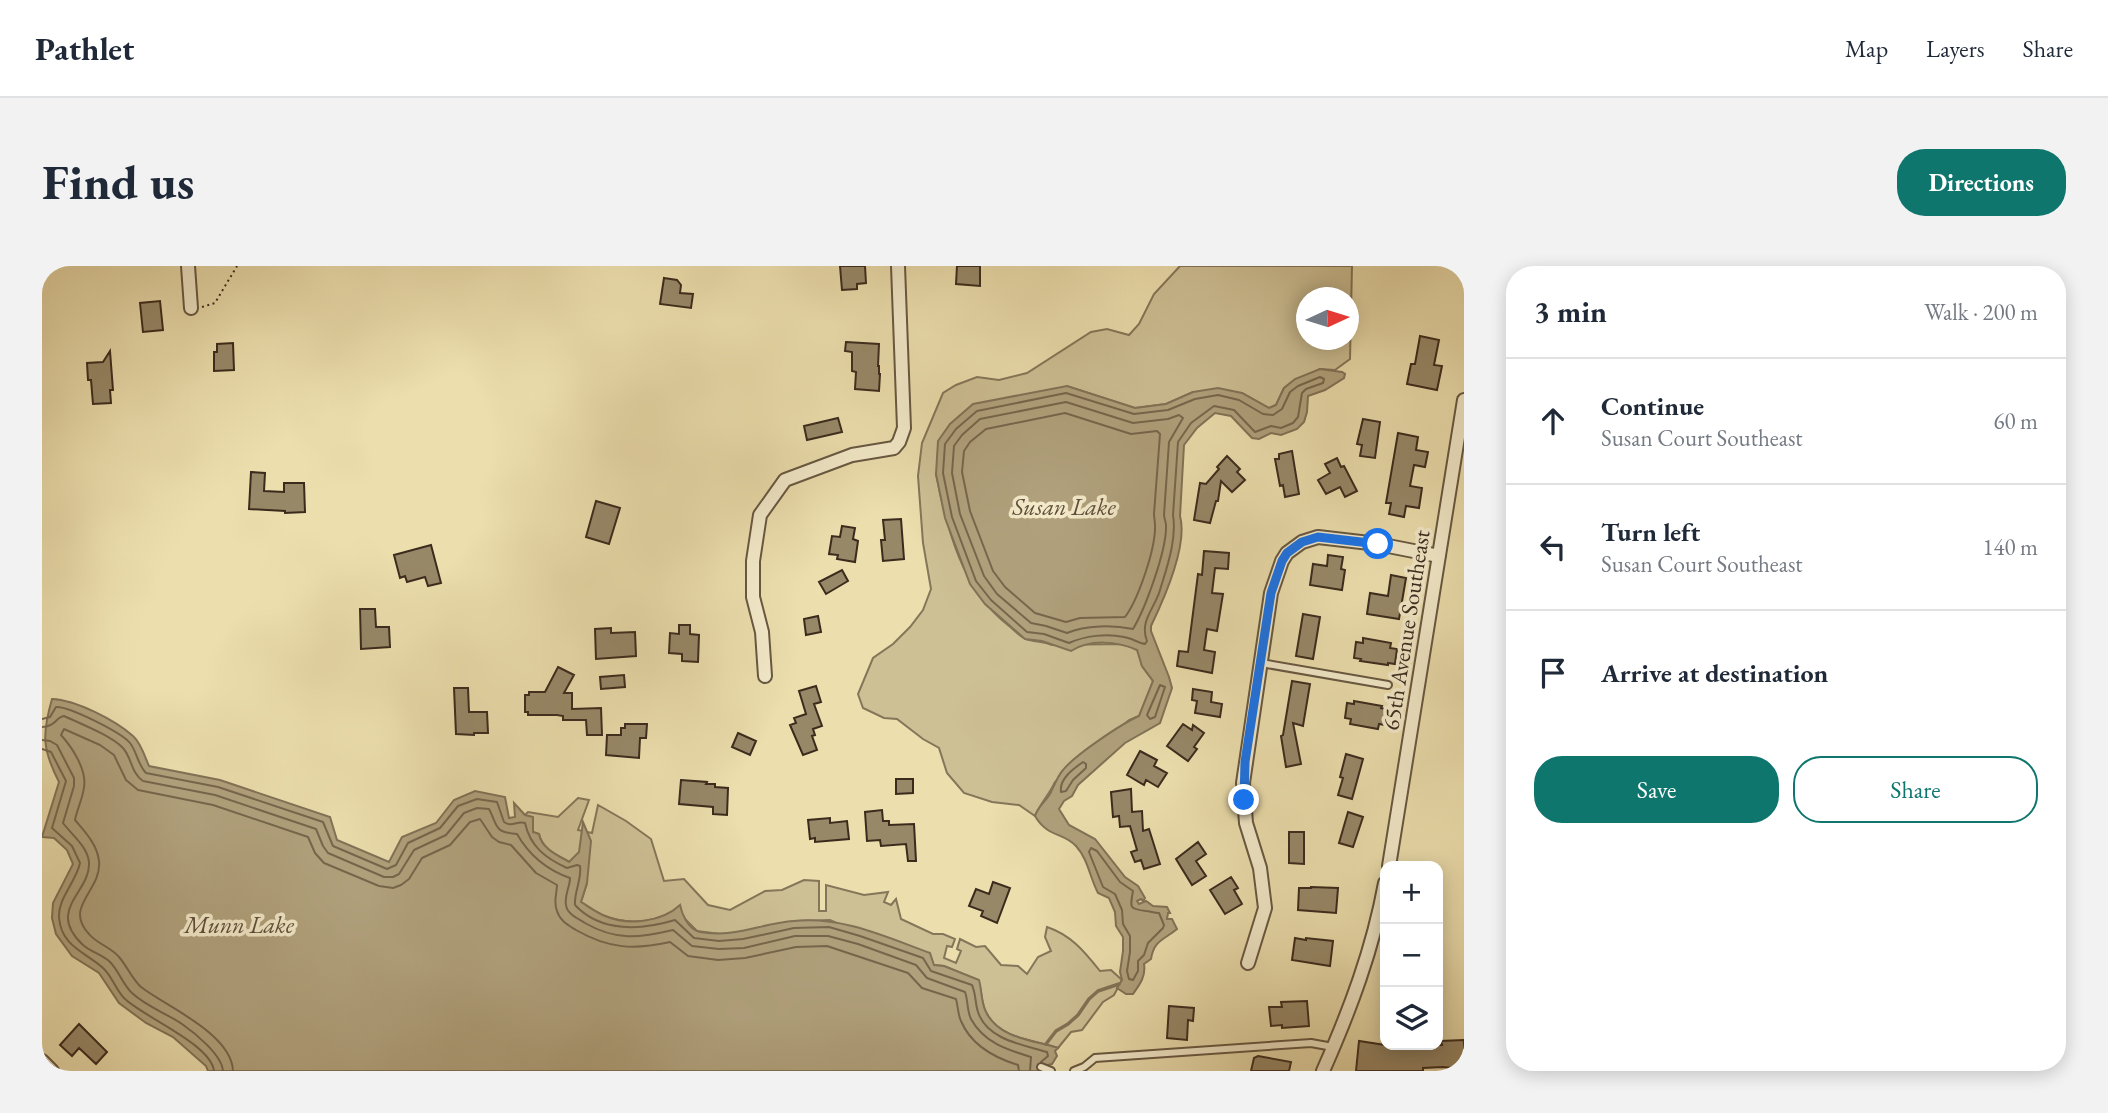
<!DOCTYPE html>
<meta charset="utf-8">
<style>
:root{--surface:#fff;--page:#f2f2f3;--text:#1f2937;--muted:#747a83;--line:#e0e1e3;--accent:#0f766e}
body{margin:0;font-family:"EB Garamond",serif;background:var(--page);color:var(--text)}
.controls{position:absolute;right:21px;bottom:21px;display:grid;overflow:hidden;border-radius:14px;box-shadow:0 4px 18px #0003}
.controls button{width:63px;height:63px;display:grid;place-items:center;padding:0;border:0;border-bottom:2px solid var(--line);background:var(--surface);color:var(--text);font:35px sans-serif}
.compass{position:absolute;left:1254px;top:21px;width:63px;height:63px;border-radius:50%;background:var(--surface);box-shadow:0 4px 18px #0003;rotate:86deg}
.stop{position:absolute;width:21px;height:21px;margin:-16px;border:5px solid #1a73e8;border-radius:50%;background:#fff}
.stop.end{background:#1a73e8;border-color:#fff;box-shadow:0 2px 7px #0008}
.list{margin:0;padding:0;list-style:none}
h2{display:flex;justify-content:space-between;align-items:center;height:91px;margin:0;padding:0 28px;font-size:30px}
h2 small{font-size:23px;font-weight:400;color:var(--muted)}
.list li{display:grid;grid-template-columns:46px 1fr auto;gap:21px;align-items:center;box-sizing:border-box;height:126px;padding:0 28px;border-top:2px solid var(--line)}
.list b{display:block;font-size:26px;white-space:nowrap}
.list p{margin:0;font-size:23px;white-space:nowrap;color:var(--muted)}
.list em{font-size:23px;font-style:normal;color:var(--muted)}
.actions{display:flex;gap:14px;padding:21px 28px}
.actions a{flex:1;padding:16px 0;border:2px solid var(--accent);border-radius:28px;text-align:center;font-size:24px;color:var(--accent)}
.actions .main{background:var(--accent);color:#fff}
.icon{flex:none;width:38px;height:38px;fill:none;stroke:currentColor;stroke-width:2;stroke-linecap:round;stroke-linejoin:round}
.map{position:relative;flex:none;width:1422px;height:805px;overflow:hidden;border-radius:28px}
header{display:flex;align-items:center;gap:42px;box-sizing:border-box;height:98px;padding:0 35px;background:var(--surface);border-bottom:2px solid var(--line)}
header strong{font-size:33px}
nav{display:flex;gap:38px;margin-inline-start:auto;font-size:24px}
.intro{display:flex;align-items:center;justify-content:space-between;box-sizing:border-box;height:168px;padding:0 42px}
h1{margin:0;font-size:49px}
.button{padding:18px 32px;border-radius:28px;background:var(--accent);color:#fff;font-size:24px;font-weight:700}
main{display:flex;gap:42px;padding:0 42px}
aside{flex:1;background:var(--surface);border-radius:28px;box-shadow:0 4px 18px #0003}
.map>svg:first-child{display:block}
.green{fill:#cec095;stroke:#847659;stroke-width:2;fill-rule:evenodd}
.water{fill:#b0a17c;stroke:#817256;stroke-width:2}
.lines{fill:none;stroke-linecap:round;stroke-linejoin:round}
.shore{stroke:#76664c;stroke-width:2}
.stream{stroke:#817256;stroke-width:3.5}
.building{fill:#978868;stroke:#3b2b1d;stroke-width:2}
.service-casing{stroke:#675841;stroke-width:10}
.minor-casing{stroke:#675841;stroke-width:16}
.path{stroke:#3b2b1d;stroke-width:2;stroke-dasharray:2 3.5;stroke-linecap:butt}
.service{stroke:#f3eaca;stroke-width:6}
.minor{stroke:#f3eaca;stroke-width:12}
.route{stroke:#1a73e8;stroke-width:9}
.labels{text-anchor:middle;stroke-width:7;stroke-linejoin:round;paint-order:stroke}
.street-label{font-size:23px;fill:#3b2b1d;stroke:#f3eaca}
.water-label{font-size:24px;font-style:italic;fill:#5e4e3a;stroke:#f3eaca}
</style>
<header>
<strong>Pathlet</strong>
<nav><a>Map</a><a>Layers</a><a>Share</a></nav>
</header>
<div class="intro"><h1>Find us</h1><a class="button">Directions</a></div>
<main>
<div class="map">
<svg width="1422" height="805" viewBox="0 0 1422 805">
<rect width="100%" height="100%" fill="#ecdead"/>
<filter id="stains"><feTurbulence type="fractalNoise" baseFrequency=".00286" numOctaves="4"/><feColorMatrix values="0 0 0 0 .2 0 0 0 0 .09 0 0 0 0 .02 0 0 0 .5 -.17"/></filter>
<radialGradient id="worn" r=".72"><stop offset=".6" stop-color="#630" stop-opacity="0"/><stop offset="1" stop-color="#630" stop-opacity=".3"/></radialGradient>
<path class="green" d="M1138 0H1310L1308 93 1293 104 1278 103 1242 122 1234 139 1227 142 1200 127 1151 126 1124 138 1093 142 1025 120 894 208C905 263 920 324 967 360 972 364 978 371 984 373 992 376 1001 375 1010 379L1081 378 1096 384 1100 400 1111 415 1097 450 1087 454 1013 516C1007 529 998 538 993 550L977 539 950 536 922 527 905 507 897 482 881 473 855 453 842 452 821 442 816 428 831 392 851 378 868 361 881 344 889 323 881 277 876 210 880 177 901 127 914 119 935 111 957 114 985 107 1049 66 1065 63 1087 69 1097 58 1112 28ZM1265 32H1307V74H1265Z
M536 532 547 534 536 564 550 567 556 539 584 555 609 573 622 615 642 613 666 639 688 644 723 625 740 624 762 614 777 615V645H784V619L822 629 846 626 842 636 849 639 854 633 859 653 891 668H901L913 673 910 681 905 680 902 692 914 697 919 685 915 683 918 673 934 681 943 680 959 699 976 700 985 708 996 691 1009 685 1003 671 1005 661C1029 669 1042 685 1058 705L1069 704 1080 714 1072 729 1061 736 1040 764 1029 766 1016 782C992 774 957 773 944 746 939 737 940 724 936 714L902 700 892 699 788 654 752 655 700 666 678 668 655 665 640 650 638 640C619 656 587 660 563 650 555 647 547 641 539 636L545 617 537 587 528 596C515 589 500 583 497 568L491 566 483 549 486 546 516 551Z"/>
<path class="water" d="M1278 103 1300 106 1303 108 1302 112 1283 124 1266 130 1265 146 1262 156 1255 163 1239 169 1229 167 1217 173 1210 172 1189 150 1173 147 1155 162 1142 179 1138 250C1146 279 1122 333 1109 360V365L1127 411 1130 422 1118 457 1083 477 1036 519 1030 530 1022 535 1017 543 1027 559 1053 573 1083 611 1096 620 1103 632 1101 635 1099 633 1095 635 1097 638 1104 635 1111 640 1125 641 1128 647H1126L1125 653H1130L1135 663C1122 674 1112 674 1109 693L1102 698C1104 710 1098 718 1091 728H1084L1075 722 1080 714 1078 706 1081 685V671L1074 660 1073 646 1067 632 1056 627C1048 612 1046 593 1034 580 1021 566 1006 572 993 550 996 541 1003 536 1008 528 1012 520 1015 511 1021 504 1033 489 1079 458 1097 450L1111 415 1100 400 1095 384C1075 375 1048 373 1029 385L1000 375 983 373 943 338 928 318 903 252 894 208 896 175 908 158 931 138 1025 120 1093 142 1124 138 1151 126 1176 122 1200 127 1227 142 1234 139 1242 122 1253 113Z
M10 433C34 434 73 454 91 470 99 477 103 491 107 500L178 514 288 551 295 574 347 596 360 571 394 557 412 534 433 525 463 531 467 552 473 551 472 537 483 549 491 551V566L497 568C500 583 515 589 527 596L537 586 541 556 549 575 545 617 539 636C547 641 555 647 563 650 587 660 620 656 638 639 640 649 646 661 655 665 659 667 663 666 666 667 696 670 722 657 752 655 800 650 844 671 888 687L892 699 902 700 937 714C940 724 939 737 944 746 957 773 992 774 1016 782L1013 785 1015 790 1010 798 1005 799 1003 805H166L164 800 131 771 104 757 77 737 57 707 30 690 14 668 10 652 11 637 31 598 25 584 12 572 0 571 17 516C0 483 0 468 10 433Z"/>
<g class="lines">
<path class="shore" d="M1278 111 1282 113 1281 117 1264 123 1260 127 1256 151 1251 157 1239 162 1229 160 1213 166 1192 144 1172 140 1149 157 1136 176 1131 249C1135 273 1125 301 1118 324 1113 342 1097 355 1105 375L1103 378C1096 377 1090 372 1082 371 1064 367 1043 370 1027 377L1002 368 985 366 949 334 934 315 910 251 901 207 903 178 914 163 935 145 1024 127 1092 148 1126 144 1153 133 1176 129 1197 134 1221 148 1231 149 1240 143 1248 126 1256 120Z
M1024 136 1091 157 1126 153 1137 149 1141 152 1127 176 1122 249C1122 252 1124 256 1124 259 1125 284 1103 343 1091 363 1071 359 1044 359 1025 367L1004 360 989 357 955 328 942 310 918 248 910 207 912 180 920 169 938 153Z
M1023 147 1089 168 1115 165 1118 168 1112 248C1112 252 1113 255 1113 259 1114 282 1096 334 1083 351L1038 352 1024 356 993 347 963 321 951 305 928 245 920 206 922 185 928 176 944 163Z
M1118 419 1123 421 1113 451 1108 453 1105 449Z
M0 453 8 451 14 441C27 440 80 467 88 477 95 486 96 499 104 507L176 521 281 556 291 580 345 603 354 599 366 577 398 562 416 540 435 533 455 536 462 556C470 562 476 554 483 557 488 580 503 592 525 602L535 599 538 600C540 613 532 626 533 639 559 667 600 664 633 654L652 672 677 675 701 673 752 662 787 661 818 670 881 692 889 705 930 719C934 728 933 737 936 746 945 774 982 779 1005 786L1006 790 999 796
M0 461C13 461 14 451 22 450 39 458 68 469 81 482 90 492 89 507 101 515L173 529 274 563 281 580 286 587 342 611H351L357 608 372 584 404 569 422 547 435 542 447 543C456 560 451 566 475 568 487 589 505 604 528 612 528 621 522 630 524 639 525 648 535 652 543 657 574 675 597 672 631 664L650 680 677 683 702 682 753 670H786L816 678 874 699 885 712 923 726C926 734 925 745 929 753 942 777 966 784 989 791L988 805
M0 474 8 475 15 479 32 512V520L21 557C30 569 45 580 47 596 49 627 3 643 41 679 49 686 61 689 68 696 77 705 81 719 90 727 105 741 124 747 140 758 153 767 180 789 181 805
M0 483 9 486 24 515 10 562 30 580 38 597C34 616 16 632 17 651 19 681 44 686 61 702 70 710 74 724 82 732 101 751 169 778 172 805
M1041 496 1044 498V502L1031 514 1024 525 1019 526C1017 513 1031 503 1041 496Z
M1049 582 1055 585 1078 616 1091 625C1088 642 1087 643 1104 645 1108 645 1112 647 1117 647L1122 659 1121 662 1106 677 1102 689 1096 695V705L1091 714 1087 713 1085 705 1088 686V670L1081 658 1080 644 1073 628 1061 621 1047 586Z
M191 805C190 768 125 741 99 721 90 713 85 700 77 691 69 681 55 678 47 668 21 640 60 625 57 595 55 578 43 566 33 554 35 543 41 532 42 521 45 504 30 481 19 469L22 463 58 479 72 489 84 514 96 524 171 539 266 571 273 587 282 597 337 620 351 622 359 619 367 613 380 592 408 579 428 556 438 553 450 571 457 576 469 579 494 607 515 619C515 627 511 636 515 645 518 655 526 659 534 664 567 683 592 684 628 676L646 690 676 694 703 692 754 681 785 680 866 707 880 722 914 733C916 740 916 749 919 755 929 779 953 792 976 799L977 805"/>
<path class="stream" d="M1004 778 1014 765 1026 758 1036 749 1047 733 1056 725 1077 718"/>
</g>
<path class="building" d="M798 0H823L824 17 815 18V23L800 24Z
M915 0H938V20L914 18Z
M622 12 635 14 639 19 638 27 651 28 649 42 618 38Z
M118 35 121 64 101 66 98 37Z
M1378 70 1397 74 1392 99 1400 100 1395 124 1365 118 1369 98H1373Z
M804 76 837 78 836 100H837V108H838L837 125 813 123 814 106 810 105V86L803 85Z
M191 77 192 104 172 105V86H175V78Z
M68 85 71 124H68L69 137 51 138 49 114H46L45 97 61 96Z
M796 152 800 166 765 174 762 160Z
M1321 153 1338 156 1333 192 1318 190 1320 179 1315 178Z
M1356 167 1376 171 1374 184 1386 186 1383 201 1372 199 1368 220 1380 222 1377 242 1364 240 1362 251 1347 248 1349 237H1344Z
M1250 185 1257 228 1243 231 1241 219 1238 220 1233 193H1237V188Z
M1185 190 1198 203 1195 206 1203 214 1190 226 1179 215 1176 235H1174L1168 257 1152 254 1158 217 1164 218 1177 203 1175 201Z
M1295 192 1299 201 1302 200 1315 225 1303 231 1298 221 1284 228 1276 214 1288 207 1283 198Z
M209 206 223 207 222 225 242 226V217H262L263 246 243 247V245L207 243Z
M554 235 578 242 567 278 544 271Z
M859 253 862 293 841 295 839 274H843L841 254Z
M800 260 813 262 811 273 816 275 813 296 795 293 796 289 787 288 790 270 798 271Z
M389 279 399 317 386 320 383 311 365 316 363 310 358 312 352 289Z
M1162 285 1187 287 1186 303 1173 302 1170 327 1181 328 1175 365 1165 363 1162 384 1173 386 1170 407 1135 400 1137 385 1146 386 1156 308 1160 309Z
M1286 289 1301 291 1299 303 1303 304 1300 324 1268 319 1271 298 1285 300Z
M800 304 806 315 784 328 777 316Z
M1349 309 1364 312 1357 353 1325 348 1328 327 1346 330Z
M333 343 334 361H347L348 381 319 383 318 343Z
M1261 348 1278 351 1271 393 1254 390Z
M776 350 779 366 764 369 762 353Z
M637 359H648V368L657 369 656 396 640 395V388L627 387 628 367 637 368Z
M569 362V367L593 366 594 390 554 393 553 363Z
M1321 372 1349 377 1348 382 1355 383 1353 398 1346 397V399L1318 395 1319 393 1312 392 1314 376 1321 377Z
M516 401 532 409 522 427H530V443L559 442 560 469H545L544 454H521V450L515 449H486V446H483V429H487V426H503Z
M582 409 583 421 559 423 558 411Z
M1250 415 1268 418 1261 460 1251 457 1259 498 1244 501 1239 470 1241 469Z
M774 420 779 436 772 438 780 460 771 463 773 469 770 470 775 484 761 489 748 459 754 457 752 452 764 448 757 425Z
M412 422H426L427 446H445L446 467H432V469L414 468Z
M1151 423 1170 426 1169 436 1180 438 1178 451 1153 447 1155 435 1150 434Z
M1312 435 1340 440 1339 442 1346 444 1343 459 1337 458 1336 463 1308 458 1309 453 1303 452 1305 437 1312 438Z
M583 458H605L604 472H598L597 492 564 489 565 469H579V462H583Z
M1141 458 1150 464 1151 459 1162 467 1152 481 1155 483 1146 495 1125 480Z
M696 467 714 475 708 489 690 481Z
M1098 485 1115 494 1112 500 1125 507 1116 521 1104 514 1102 519 1085 509Z
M1304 488 1321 493 1310 533 1296 529 1301 512 1298 511Z
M854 513H871V527L854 528Z
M639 514 665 516 664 518H673V521L686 522 685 549 671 548V541L637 538Z
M1089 523 1090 546 1100 545 1101 565 1107 563 1118 598 1102 603 1099 594 1093 596 1089 586 1095 584 1088 560 1078 561 1077 550 1071 551 1069 526Z
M840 544 841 555H847V559L872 558 874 595H866L864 578 839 580 838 574 825 575 823 546Z
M1306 546 1321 551 1311 581 1297 577Z
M788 552V557L805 555 807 573 773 576V572L768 573 766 554Z
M1247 566H1262V598L1247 597Z
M1156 576 1164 588 1154 595 1164 610 1150 619 1134 593Z
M1189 611 1196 622 1192 624 1200 638 1183 648 1168 624Z
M951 616 968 622 955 657 939 650 941 645 927 640 934 623 947 628Z
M1269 621 1296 622 1294 647 1256 644 1257 622H1269Z
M1253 672 1264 674V672L1291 675 1288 700 1250 694Z
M1265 735 1267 760 1240 762V759L1229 760 1227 741H1240L1239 736Z
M1127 740 1152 742 1151 755 1146 754 1145 774 1125 772Z
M37 758 65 786 54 798 37 782 30 790 18 779Z
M1422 774V804L1412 805 1411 802 1401 801 1381 802V805H1314L1317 775 1343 779H1400L1399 775Z
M1216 790 1249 796 1247 805H1209L1212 792Z"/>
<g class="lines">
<defs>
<path id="service" d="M1219 397 1346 419
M999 801 1009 805
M1032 805 1042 801 1053 792 1269 777 1291 781"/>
<path id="minor" d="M146 0 149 42
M723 410 720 366 711 331V295L718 249 743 214 810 189 852 182 857 176 862 162 856 0
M1347 600 1422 134
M1206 697 1223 642 1218 602 1204 557 1201 517 1229 327 1240 295 1245 287 1260 276 1276 271 1336 278 1397 290
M0 795 10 805
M1281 805C1308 744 1331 683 1343 617"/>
</defs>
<use href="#service" class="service-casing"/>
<use href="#minor" class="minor-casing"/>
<path class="path" d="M160 41 173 37 195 0"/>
<use href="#service" class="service"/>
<use href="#minor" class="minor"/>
</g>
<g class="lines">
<path class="route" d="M1202 534 1203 496 1229 327 1240 295 1245 287 1260 276 1276 271 1336 278"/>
</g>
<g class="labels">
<g class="street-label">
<text transform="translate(1364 364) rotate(-81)" y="8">65th Avenue Southeast</text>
</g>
<g class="water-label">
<text x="1022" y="249">Susan Lake</text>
<text x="197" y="667">Munn Lake</text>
</g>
</g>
<rect width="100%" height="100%" filter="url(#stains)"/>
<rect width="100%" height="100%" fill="url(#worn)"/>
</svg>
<div class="controls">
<button>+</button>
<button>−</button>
<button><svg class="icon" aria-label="layers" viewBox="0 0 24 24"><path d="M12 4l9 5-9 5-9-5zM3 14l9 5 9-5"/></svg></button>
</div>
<svg class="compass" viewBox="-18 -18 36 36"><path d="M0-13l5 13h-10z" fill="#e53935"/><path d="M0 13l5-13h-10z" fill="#747a83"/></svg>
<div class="stop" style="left:1336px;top:278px"></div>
<div class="stop end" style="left:1202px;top:534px"></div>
</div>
<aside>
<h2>3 min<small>Walk · 200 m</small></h2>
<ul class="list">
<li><svg class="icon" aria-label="ahead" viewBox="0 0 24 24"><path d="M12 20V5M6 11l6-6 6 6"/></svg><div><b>Continue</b><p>Susan Court Southeast</p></div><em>60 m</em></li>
<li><svg class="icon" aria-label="left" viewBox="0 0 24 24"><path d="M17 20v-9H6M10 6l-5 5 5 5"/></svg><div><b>Turn left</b><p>Susan Court Southeast</p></div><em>140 m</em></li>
<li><svg class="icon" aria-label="arrive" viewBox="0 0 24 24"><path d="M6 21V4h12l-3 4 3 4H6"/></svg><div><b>Arrive at destination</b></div></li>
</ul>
<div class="actions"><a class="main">Save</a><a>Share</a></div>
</aside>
</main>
